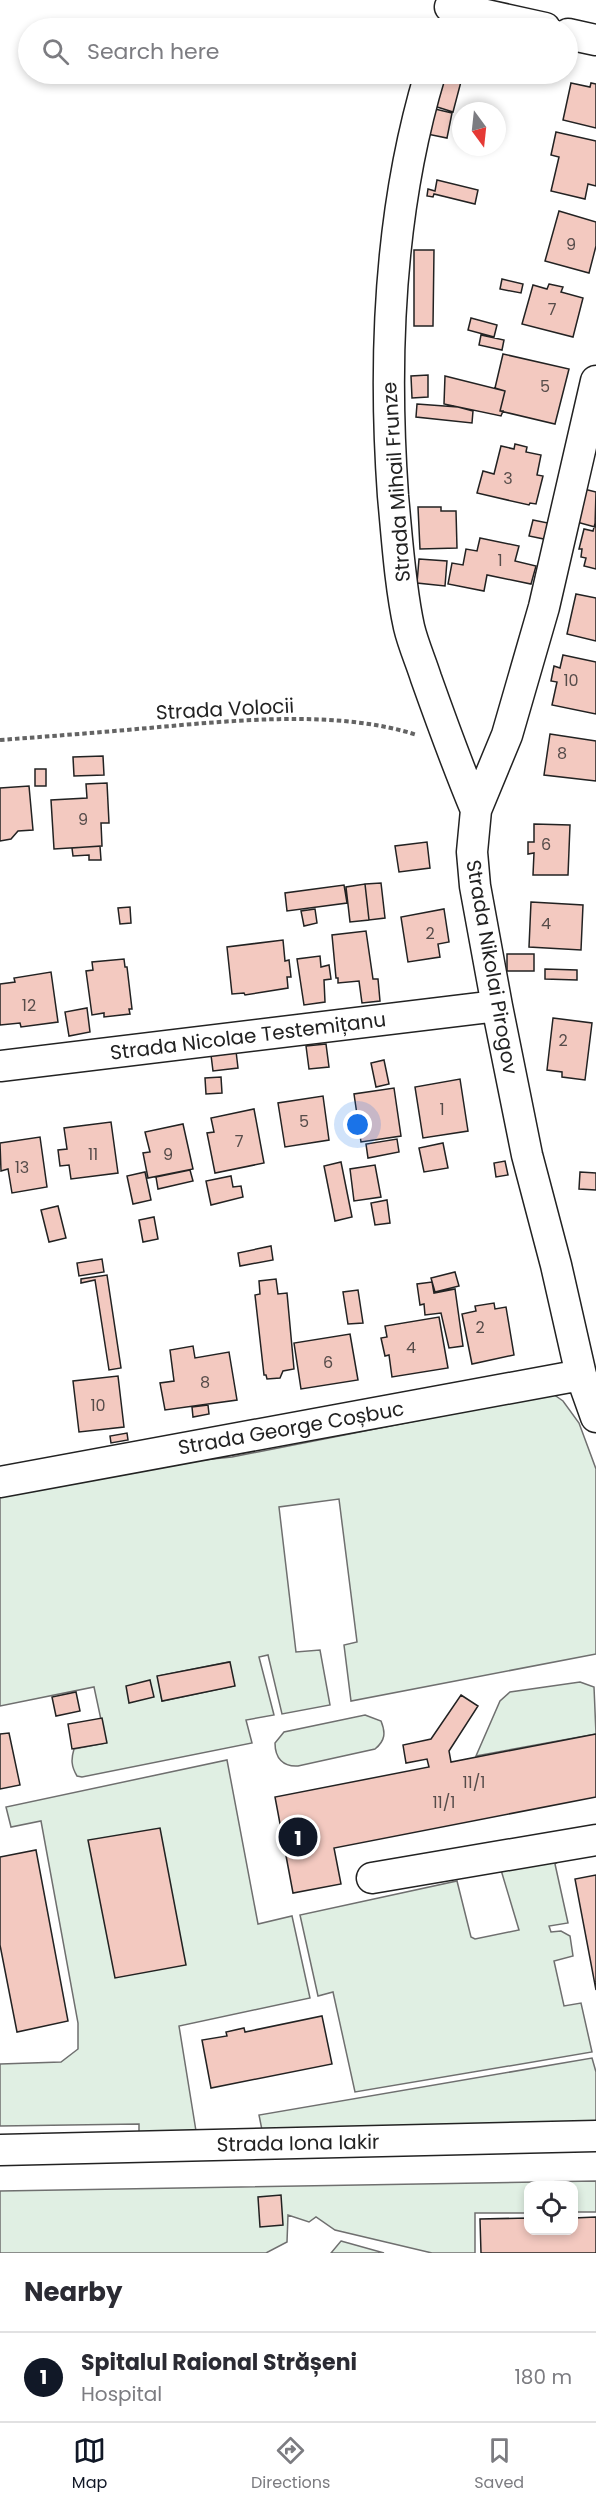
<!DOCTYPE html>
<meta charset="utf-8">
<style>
:root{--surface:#fff;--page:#f2f2f3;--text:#2b2b33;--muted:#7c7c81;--line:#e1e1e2;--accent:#111827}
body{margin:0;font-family:Poppins,sans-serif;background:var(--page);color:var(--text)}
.controls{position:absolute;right:18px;bottom:18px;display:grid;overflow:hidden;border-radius:12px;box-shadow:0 3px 9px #0003}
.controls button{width:54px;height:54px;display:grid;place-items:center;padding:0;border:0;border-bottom:2px solid var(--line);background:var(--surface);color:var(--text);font:30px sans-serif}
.compass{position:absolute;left:452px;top:102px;width:54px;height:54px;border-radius:50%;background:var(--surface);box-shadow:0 3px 9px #0003;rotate:165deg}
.you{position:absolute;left:358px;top:1125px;width:21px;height:21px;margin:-15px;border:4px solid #fff;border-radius:50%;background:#1a73e8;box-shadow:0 0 0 9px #1a73e833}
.badge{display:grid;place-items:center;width:39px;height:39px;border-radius:50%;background:var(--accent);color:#fff;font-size:20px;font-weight:700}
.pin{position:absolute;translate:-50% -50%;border:3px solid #fff;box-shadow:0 2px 6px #0006}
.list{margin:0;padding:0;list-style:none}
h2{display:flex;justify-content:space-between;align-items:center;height:78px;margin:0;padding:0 24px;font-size:26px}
h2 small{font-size:20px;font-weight:400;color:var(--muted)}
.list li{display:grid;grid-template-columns:39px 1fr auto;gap:18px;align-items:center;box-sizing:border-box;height:90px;padding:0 24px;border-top:2px solid var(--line)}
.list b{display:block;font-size:22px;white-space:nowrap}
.list p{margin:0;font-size:20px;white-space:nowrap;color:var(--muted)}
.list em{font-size:20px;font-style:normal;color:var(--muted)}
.icon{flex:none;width:33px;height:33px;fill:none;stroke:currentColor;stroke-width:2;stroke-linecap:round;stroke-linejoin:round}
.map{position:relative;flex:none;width:596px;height:2253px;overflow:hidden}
.search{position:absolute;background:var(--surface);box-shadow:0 3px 9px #0003;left:18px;right:18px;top:18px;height:66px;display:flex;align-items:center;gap:15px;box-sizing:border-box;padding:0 21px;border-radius:33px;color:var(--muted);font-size:22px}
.sheet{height:168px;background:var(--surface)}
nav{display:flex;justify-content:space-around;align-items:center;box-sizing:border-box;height:84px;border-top:2px solid var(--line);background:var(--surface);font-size:16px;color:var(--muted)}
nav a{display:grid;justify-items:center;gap:3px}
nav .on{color:var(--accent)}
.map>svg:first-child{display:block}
.green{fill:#e0efe3;stroke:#6f6f6f;stroke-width:1.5;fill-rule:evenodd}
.building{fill:#f3c9c0;stroke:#222;stroke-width:1.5}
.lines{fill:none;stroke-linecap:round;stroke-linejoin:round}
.minor-casing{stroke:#222;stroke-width:33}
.path{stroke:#646464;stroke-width:4;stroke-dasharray:4.5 3;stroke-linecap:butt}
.minor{stroke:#fff;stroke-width:30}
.labels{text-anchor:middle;stroke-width:4.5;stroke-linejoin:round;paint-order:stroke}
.number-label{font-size:16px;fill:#564c4a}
.street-label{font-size:20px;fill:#222;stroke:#fff}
</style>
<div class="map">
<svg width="596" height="2253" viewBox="0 0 596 2253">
<rect width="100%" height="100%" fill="#fff"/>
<path class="green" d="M553 1394 563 1401 579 1423 596 1469V1654L351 1701 344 1645 357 1642 339 1499 279 1507 296 1652 320 1650 330 1705 282 1714 268 1655 259 1657 274 1715 246 1720 252 1743 82 1777 77 1776C71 1766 71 1759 74 1749L106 1743 94 1687 0 1706V1497L193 1461 232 1457ZM229 1662 234 1686 162 1701 158 1676Z
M580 1682 594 1687 596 1734 476 1756 500 1701 510 1692Z
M365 1715 381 1721C386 1733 385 1741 375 1749L298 1766C283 1767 275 1758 275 1743L284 1732Z
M227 1760 258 1924 292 1916 310 1998 179 2026 196 2131 139 2132V2124L0 2126V2064L61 2062 78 2049V2023L41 1821 11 1827 6 1807Z
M557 1856 558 1862 555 1864 568 1923 549 1926 551 1932 561 1931 570 1936 573 1956 554 1961 564 2006 581 2003 592 2052 355 2092 333 1992 318 1996 300 1915 457 1881 471 1937 475 1939 519 1930 501 1870Z
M592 2058 596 2072V2123L262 2130 259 2115Z
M596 2181V2212H574V2186H528V2213H475V2253H432L335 2230 316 2217 309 2222 288 2215 287 2242 266 2253H0V2191Z
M341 2241 384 2253H331Z"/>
<path class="building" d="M444 74H463L453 112 434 106Z
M571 83 590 87 591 83 596 84V128L563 120Z
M435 109 452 113 447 138 427 134Z
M556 132 596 141V186L588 184 585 199 551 191 559 157 551 155Z
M437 180 478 190 475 204 434 194 433 197 427 196 428 189 435 191Z
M559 211 596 222V246L589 273 545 261Z
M414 250H434L433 326H414Z
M502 279 523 284 521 293 500 289Z
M549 284 563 287 561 292 583 298 573 337 522 324 533 285 547 289Z
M471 318 497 325 494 337 468 330Z
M481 335 504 340 502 350 479 345Z
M503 354 569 369 555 424 500 411 505 391 495 388Z
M428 375V397L412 398 411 376Z
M445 376 505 391 500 411H503L501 416 444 404Z
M417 404 458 407 473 411 472 423 416 417Z
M515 444 527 447 526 452 541 455 537 475 543 476 536 504 530 503 529 505 477 493 483 471 494 474 501 446 514 449Z
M580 488 596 492 595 527 573 521Z
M418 507H441V511H456L457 548 420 549Z
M533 520 548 523 544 539 529 536Z
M596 520V569L584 566 586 558 581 557 582 549H579L584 529 593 531Z
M480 538 519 546 515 561 536 566 531 584 487 575 484 591 448 584 452 563 463 565 466 549 477 551Z
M419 559 447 561 445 586 417 583Z
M576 594 596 598V641L567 634Z
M563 655 596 662V714L552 705 557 682 551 681 554 666 560 668Z
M550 734 596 741V781L544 775Z
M103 756 104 775 74 776 73 757Z
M35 769H46V786H35Z
M107 783 109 823H101L102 846 54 849 51 800 87 798 86 784Z
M29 786 33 830 18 831 11 839 0 841V788Z
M534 824 570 825 568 875H533L534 853 528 854V842H534Z
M427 842 430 868 399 872 395 846Z
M100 846 101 860H89V855L73 856 72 848Z
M365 884 369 920 350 922 346 887Z
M365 884 381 883 385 918 369 920Z
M344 885 347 903 287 911 285 893Z
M531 902 583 905 581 950 529 947Z
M130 907 131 923 120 924 118 908Z
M315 909 317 923 304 926 301 911Z
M444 909 449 942 438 944 440 957 408 962 401 917Z
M366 931 373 979H378L380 1001 362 1003 359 981 338 983V978H336L332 935Z
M283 940 285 961 289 960 291 977H287L288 988 245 995 244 993 232 994 227 947Z
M507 954H534V971H507Z
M320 956 321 967 329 965 331 979 324 980 325 1002 304 1005 297 959Z
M124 959 125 967H127L132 1009H129L130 1014 104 1017V1013L92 1015 86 971 93 970 92 962Z
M545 969 577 970V980L545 979Z
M51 972 58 1022 21 1027 20 1023 0 1025V984L15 982 14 978Z
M87 1008 90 1032 69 1036 65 1012Z
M553 1018 592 1023 585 1080 562 1077V1072L547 1070Z
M326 1044 329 1067 309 1069 306 1046Z
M236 1051 238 1068 213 1071 211 1055Z
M384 1060 389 1084 376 1087 371 1063Z
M221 1077 222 1093 206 1094 205 1078Z
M460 1079 468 1131 423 1138 415 1087Z
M394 1088 401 1136 361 1142 354 1094Z
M323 1096 329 1140 285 1147 278 1103Z
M254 1109 264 1163 215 1173 207 1133 214 1132 211 1118Z
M111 1122 118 1173 71 1179 69 1165 60 1166 58 1150 67 1149 64 1128Z
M183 1124 193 1169 148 1178 143 1153 150 1152 145 1132Z
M40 1137 47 1187 12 1193 8 1169 1 1171 0 1143Z
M397 1139 399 1152 368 1158 366 1144Z
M443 1143 448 1168 424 1172 419 1148Z
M505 1161 508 1175 496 1177 494 1163Z
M341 1162 352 1217 335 1221 324 1166Z
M375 1165 381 1197 354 1201 350 1169Z
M190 1170 193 1181 158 1189 156 1177Z
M145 1172 151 1200 133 1204 127 1176Z
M580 1172 596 1173V1190L579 1189Z
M231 1176 233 1187 241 1186 243 1197 211 1205 206 1181Z
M387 1200 390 1223 375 1225 371 1203Z
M58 1206 66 1238 49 1242 41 1210Z
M154 1217 158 1239 143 1242 139 1220Z
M271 1246 273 1260 240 1266 238 1253Z
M102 1259 104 1272 79 1276 77 1263Z
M455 1272 459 1286 435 1292 431 1278Z
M107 1275 121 1368 109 1370 95 1280 81 1283V1279Z
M276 1279 278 1294 287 1293 294 1369 283 1371 280 1378 267 1379 266 1375H264L255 1295 260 1294 259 1281Z
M432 1282 434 1293 455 1289 463 1346 449 1348 441 1313 425 1315 424 1304 420 1305 417 1284Z
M358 1290 363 1323 348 1324 343 1292Z
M494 1303 495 1309 506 1307 514 1355 472 1364 462 1314 476 1311 475 1306Z
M439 1317 448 1368 392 1377 389 1355 385 1356 381 1338 387 1337 385 1326Z
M350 1334 358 1380 301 1389 294 1343Z
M193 1346 195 1358 229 1352 237 1400 165 1410 160 1383 174 1381 170 1350Z
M118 1376 124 1427 79 1432 73 1381Z
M208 1405 209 1414 193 1417 192 1407Z
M127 1433 128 1440 111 1443 110 1436Z
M230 1662 235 1686 162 1701 157 1676Z
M150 1680 154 1697 129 1703 126 1686Z
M76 1692 80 1711 56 1716 52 1697Z
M461 1695 478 1706 449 1751 451 1762 596 1734V1797L334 1848 341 1884 293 1893 275 1797 429 1767 427 1759 406 1763 403 1745 431 1739Z
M102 1718 107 1743 72 1749 68 1724Z
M9 1733 20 1785 0 1789V1734Z
M160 1828 186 1965 115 1978 88 1840Z
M36 1850 68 2021 17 2032 0 1945V1857Z
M596 1875V1990L575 1879Z
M322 2016 332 2064 211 2088 202 2040 227 2036 226 2032 244 2028 245 2032Z
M281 2195 283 2225 260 2227 258 2197Z
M596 2217V2253H481L480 2219 528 2218V2230H574V2218Z"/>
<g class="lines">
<defs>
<path id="minor" d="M450 7 545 28
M568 34 596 40
M430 74C389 210 383 355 393 496 397 538 400 586 409 627 413 644 421 662 426 678 442 723 458 767 476 810
M596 381 544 607 507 735 476 810 472 852 475 886 497 1006 527 1155 556 1265 581 1375 596 1417
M0 1066 497 1006
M0 1482 581 1375
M372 1878 596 1840
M0 2150 596 2136"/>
</defs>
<use href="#minor" class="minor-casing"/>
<path class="path" d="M0 740C53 736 106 732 159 727 239 720 340 710 417 735"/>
<use href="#minor" class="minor"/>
</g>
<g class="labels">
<g class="number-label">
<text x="571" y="250">9</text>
<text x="552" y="315">7</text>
<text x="545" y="392">5</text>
<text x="508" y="484">3</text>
<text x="500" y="566">1</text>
<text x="571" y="686">10</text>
<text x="562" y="759">8</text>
<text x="83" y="825">9</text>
<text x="546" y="850">6</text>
<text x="546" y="929">4</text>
<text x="430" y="939">2</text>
<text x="29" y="1011">12</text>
<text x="563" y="1046">2</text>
<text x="442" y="1115">1</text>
<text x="304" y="1127">5</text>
<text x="239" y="1147">7</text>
<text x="93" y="1160">11</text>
<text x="168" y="1160">9</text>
<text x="22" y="1173">13</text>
<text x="480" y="1333">2</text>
<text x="411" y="1353">4</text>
<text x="328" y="1368">6</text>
<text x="205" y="1388">8</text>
<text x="98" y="1411">10</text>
<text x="474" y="1788">11/1</text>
<text x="444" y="1808">11/1</text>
</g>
<g class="street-label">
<text transform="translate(396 482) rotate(-94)" y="7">Strada Mihail Frunze</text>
<text transform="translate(225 709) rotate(-3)" y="7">Strada Volocii</text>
<text transform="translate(492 967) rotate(80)" y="7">Strada Nikolai Pirogov</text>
<text transform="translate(248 1036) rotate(-7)" y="7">Strada Nicolae Testemițanu</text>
<text transform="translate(291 1428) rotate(-10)" y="7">Strada George Coșbuc</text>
<text transform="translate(298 2143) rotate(-1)" y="7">Strada Iona Iakir</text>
</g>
</g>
</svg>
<div class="controls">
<button><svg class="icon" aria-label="locate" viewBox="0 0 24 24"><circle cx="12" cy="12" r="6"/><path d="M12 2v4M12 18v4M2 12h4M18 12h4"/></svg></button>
</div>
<svg class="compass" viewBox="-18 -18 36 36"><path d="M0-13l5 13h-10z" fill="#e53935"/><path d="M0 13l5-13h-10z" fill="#7c7c81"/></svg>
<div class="you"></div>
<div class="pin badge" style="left:298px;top:1837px">1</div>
<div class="search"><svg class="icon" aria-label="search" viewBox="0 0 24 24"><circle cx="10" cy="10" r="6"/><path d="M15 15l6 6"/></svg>Search here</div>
</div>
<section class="sheet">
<h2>Nearby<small></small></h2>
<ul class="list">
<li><span class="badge">1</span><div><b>Spitalul Raional Strășeni</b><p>Hospital</p></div><em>180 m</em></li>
</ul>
</section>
<nav>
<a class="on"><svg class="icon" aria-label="map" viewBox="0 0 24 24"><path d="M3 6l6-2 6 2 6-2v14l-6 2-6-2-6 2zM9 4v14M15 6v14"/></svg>Map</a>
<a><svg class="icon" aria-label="directions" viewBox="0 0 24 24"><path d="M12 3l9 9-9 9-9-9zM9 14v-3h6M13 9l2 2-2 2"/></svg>Directions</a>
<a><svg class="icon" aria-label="saved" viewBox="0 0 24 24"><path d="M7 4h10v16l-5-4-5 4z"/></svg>Saved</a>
</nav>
